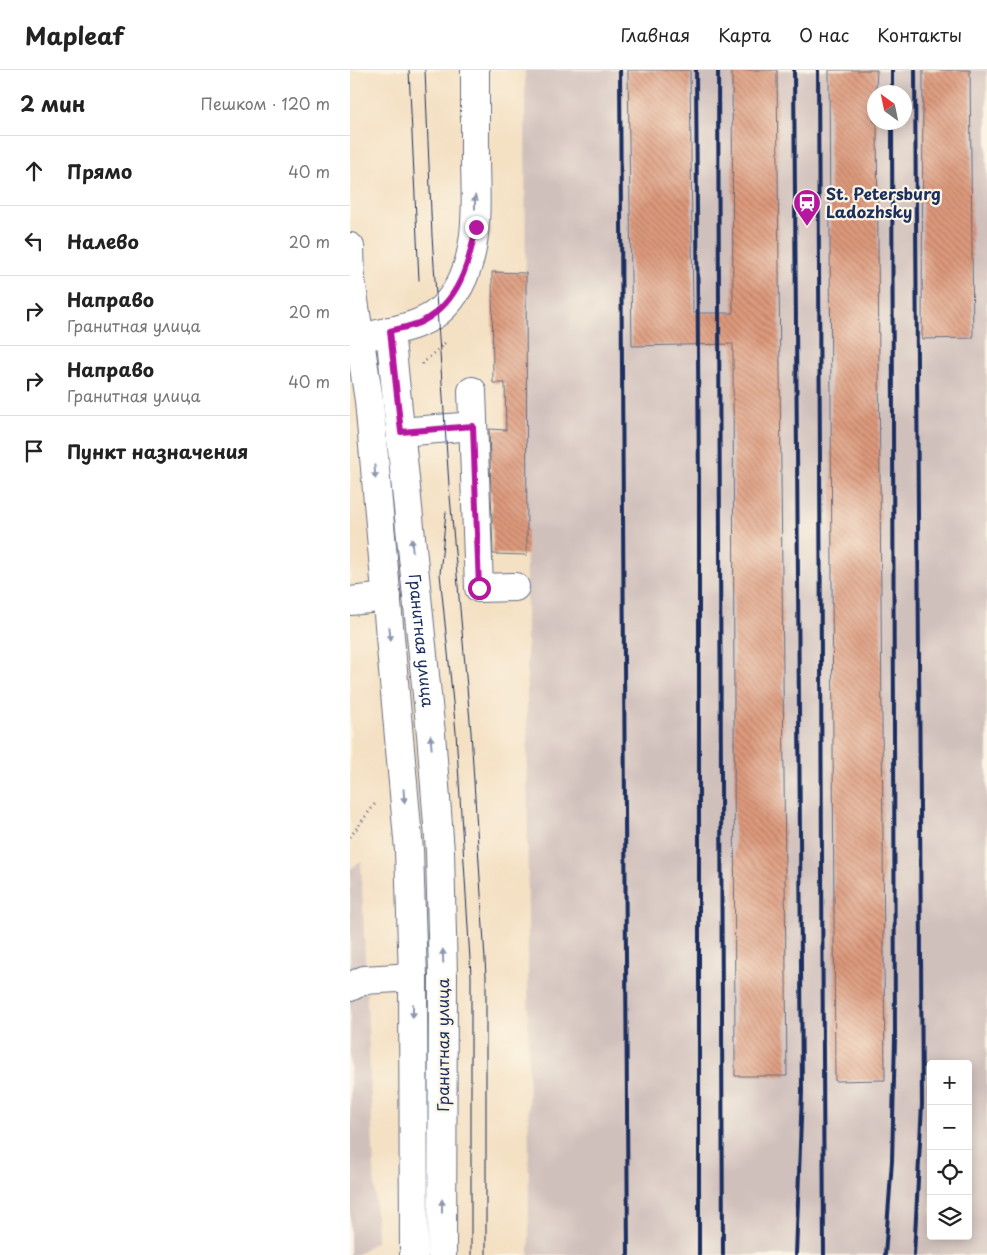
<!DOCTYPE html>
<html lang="ru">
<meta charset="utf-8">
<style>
:root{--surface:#fff;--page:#f2f2f2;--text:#222;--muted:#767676;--line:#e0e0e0}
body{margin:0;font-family:"Playpen Sans",sans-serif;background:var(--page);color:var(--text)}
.controls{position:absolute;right:15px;bottom:15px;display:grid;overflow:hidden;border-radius:5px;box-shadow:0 2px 12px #0003}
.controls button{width:45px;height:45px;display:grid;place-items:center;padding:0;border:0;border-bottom:1px solid var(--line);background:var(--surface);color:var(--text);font:25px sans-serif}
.compass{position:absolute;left:517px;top:15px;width:45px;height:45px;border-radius:50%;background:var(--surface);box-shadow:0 2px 12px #0003;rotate:327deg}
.stop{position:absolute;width:15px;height:15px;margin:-11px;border:4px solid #b5179e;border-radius:50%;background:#fff}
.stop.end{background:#b5179e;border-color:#fff;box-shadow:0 1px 5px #0008}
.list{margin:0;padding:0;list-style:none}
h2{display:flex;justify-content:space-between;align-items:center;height:65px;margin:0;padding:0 20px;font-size:21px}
h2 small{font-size:16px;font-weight:400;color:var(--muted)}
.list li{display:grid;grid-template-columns:32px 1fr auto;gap:15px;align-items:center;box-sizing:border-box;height:70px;padding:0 20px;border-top:1px solid var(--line)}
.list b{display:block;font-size:19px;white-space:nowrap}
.list p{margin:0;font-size:16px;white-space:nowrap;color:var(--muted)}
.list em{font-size:16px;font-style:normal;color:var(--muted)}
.icon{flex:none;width:28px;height:28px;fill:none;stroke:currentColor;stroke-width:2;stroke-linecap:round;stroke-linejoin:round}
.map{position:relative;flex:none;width:637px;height:1185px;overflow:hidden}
header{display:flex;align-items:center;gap:30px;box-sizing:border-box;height:70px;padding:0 25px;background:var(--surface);border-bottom:1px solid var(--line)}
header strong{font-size:24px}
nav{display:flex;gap:28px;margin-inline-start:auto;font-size:18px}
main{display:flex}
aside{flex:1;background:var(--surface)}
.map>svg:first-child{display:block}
.industrial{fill:#d0c0bc;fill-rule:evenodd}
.building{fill:url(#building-back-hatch)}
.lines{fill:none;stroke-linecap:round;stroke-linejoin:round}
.minor-casing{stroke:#676d81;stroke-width:30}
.path{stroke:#676d81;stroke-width:3;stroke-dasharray:1 4;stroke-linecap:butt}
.minor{stroke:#fff;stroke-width:28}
.tram{stroke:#1b2f5e;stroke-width:1}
.rail{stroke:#1b2f5e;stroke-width:4}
.oneway{fill:#8d97ae}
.route{stroke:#b5179e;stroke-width:6}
.labels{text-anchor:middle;stroke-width:4.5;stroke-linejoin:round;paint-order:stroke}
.poi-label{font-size:16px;font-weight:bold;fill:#1b2f5e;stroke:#fcf5e5;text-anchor:start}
.street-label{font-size:16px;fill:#1b2f5e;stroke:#fcf5e5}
</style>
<header>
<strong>Mapleaf</strong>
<nav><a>Главная</a><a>Карта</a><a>О нас</a><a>Контакты</a></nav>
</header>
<main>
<aside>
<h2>2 мин<small>Пешком · 120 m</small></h2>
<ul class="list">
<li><svg class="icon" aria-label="ahead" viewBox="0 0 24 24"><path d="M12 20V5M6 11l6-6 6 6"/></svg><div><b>Прямо</b></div><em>40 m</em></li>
<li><svg class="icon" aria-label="left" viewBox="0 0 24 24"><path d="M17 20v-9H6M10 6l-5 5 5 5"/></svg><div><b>Налево</b></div><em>20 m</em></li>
<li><svg class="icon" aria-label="right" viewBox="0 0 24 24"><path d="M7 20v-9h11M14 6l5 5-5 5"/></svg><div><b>Направо</b><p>Гранитная улица</p></div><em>20 m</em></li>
<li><svg class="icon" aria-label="right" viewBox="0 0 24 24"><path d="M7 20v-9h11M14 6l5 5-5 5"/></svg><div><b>Направо</b><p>Гранитная улица</p></div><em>40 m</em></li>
<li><svg class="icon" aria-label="arrive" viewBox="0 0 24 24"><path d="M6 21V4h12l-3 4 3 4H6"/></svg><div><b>Пункт назначения</b></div></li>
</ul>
</aside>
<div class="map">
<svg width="637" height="1185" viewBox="0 0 637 1185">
<defs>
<pattern id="building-back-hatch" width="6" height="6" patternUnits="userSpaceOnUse" patternTransform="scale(1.25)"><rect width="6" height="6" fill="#dd997b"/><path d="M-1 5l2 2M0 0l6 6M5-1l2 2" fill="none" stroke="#b27d68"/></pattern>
</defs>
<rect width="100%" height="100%" fill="#fcf5e5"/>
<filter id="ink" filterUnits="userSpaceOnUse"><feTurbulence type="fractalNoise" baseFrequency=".02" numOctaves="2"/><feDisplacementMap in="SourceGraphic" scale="10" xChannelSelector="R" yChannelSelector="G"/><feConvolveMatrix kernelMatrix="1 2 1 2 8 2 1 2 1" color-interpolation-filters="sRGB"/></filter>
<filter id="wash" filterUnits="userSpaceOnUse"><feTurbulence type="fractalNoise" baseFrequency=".0096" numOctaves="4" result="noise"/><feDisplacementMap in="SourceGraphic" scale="20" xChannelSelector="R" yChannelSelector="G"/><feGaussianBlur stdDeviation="1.12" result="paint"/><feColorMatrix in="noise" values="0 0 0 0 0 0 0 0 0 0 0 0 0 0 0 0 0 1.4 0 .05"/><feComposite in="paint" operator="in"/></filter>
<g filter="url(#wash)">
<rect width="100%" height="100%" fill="#f4e0c3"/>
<path class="industrial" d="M175 0H637V1185H179ZM524 22H554V52H524ZM581 994H618V1166H581Z
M11 792 27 1171 6 1185H0V799Z"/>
<g id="blocks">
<path class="building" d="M278 0H340L343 243H383L382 0H427L437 1006H385L383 274 282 276Z
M479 0H527L524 52H527L535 1010 485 1011Z
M573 0H620L623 268 572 269Z
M142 202 176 203 177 485 143 484 139 359 156 360 155 313H143Z"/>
</g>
</g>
<g filter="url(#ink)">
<use href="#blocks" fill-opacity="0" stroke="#676d81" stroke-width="1"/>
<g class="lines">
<defs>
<g id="minor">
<path d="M0 177 1 210 19 331 59 780 63 907 64 1185"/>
<path id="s1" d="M40 261 81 664 90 781 93 906 92 1185"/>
<path d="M23 265C44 260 71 256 88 242 131 206 126 142 125 92 125 61 125 31 125 0"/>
<path d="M122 321 129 518 165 517"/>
<path d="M51 362 123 356"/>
<path d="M0 531 37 527"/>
<path d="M0 917 14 910 63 907"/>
</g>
</defs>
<use href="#minor" class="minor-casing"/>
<path class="path" d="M72 294 97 271
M0 767 27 731"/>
<use href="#minor" class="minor"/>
<path class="tram" d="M59 0 69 210
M75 0 82 166 99 415 121 662 136 906V1185
M96 442 90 504 106 662 121 906V1185"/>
<path class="rail" d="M270 0 278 1185
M346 0 349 419V1185
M368 0 373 1185
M444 0 452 1022 446 1185
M468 0 474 1185
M542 0V22
M535 1185 542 1091 545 968 542 52
M564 1185 572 1034 565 0"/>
</g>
<defs><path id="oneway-solid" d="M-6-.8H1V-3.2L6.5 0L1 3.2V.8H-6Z" transform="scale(1.25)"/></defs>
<g class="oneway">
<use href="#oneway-solid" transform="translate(125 132) rotate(-90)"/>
<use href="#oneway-solid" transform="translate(25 402) rotate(85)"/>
<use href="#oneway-solid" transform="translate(62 475) rotate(-96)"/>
<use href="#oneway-solid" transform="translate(40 564) rotate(85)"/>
<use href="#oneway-solid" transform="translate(81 672) rotate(-95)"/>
<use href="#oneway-solid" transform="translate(54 726) rotate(86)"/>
<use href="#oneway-solid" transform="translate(93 886) rotate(-92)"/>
<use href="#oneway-solid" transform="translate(63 941) rotate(90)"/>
<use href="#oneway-solid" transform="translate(92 1136) rotate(-90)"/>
</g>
</g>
<g class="lines" filter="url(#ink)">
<path class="route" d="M126 157C119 193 109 232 73 251 64 256 51 258 40 261L51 362 123 356 129 518"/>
</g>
<defs>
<symbol id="station-pin" viewBox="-11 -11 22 30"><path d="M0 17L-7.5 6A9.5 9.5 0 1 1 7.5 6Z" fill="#b5179e" stroke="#fcf5e5"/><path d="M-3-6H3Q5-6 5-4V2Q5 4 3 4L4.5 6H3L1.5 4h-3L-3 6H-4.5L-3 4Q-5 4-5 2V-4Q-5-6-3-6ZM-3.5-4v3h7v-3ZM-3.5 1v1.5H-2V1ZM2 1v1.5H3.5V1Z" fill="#fff"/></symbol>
</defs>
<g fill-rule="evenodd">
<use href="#station-pin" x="441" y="117" width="32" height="43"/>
</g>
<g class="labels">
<g class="poi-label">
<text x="476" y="130">St. Petersburg<tspan x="476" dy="18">Ladozhsky</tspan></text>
</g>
<g class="street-label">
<text dy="6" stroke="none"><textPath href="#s1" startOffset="311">Гранитная улица</textPath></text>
<text transform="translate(93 975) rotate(-90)" y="6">Гранитная улица</text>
</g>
</g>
</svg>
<div class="controls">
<button>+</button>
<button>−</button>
<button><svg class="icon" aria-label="locate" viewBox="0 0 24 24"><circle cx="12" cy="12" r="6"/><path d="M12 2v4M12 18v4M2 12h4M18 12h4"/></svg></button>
<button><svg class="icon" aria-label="layers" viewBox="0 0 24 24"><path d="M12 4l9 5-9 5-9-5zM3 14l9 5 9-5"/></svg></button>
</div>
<svg class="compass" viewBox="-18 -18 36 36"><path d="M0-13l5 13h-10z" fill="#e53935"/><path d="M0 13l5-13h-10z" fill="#767676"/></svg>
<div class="stop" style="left:129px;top:518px"></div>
<div class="stop end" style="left:126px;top:157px"></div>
</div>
</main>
